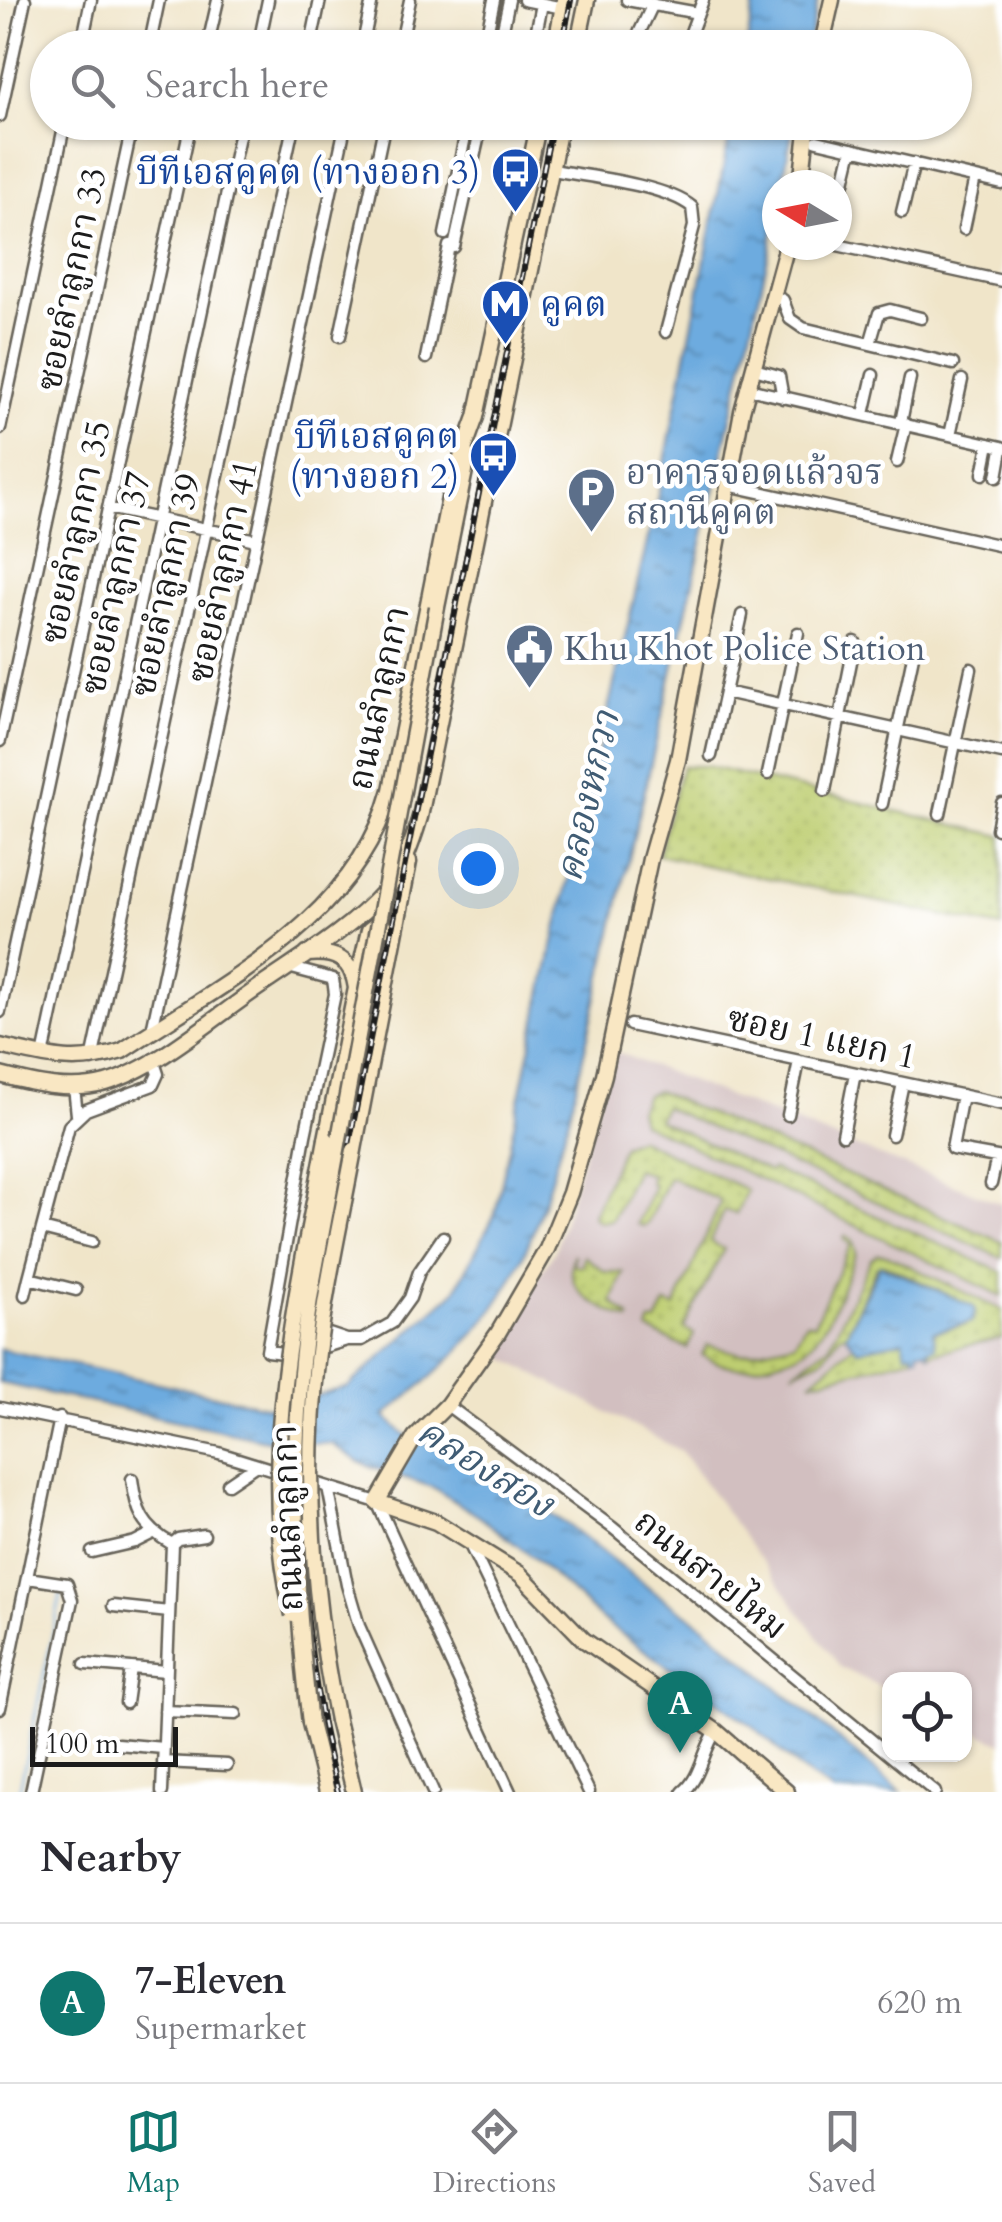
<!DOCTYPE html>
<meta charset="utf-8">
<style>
:root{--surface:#fff;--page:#f7f7f7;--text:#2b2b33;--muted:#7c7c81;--line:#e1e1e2;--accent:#0f766e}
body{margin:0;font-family:Cardo,"Noto Serif Thai",serif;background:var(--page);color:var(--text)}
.controls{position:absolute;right:30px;bottom:30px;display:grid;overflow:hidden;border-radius:20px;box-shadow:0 2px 8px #0004}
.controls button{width:90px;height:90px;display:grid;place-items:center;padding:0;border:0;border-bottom:2px solid var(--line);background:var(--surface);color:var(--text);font:50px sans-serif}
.compass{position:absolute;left:762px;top:170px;width:90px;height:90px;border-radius:50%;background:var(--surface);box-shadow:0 2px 8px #0004;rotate:280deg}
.scale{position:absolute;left:30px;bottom:25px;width:148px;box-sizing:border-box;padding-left:10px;border:5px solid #1c1c1c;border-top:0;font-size:28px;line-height:35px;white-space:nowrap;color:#1c1c1c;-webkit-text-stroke:8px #fff;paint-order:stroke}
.you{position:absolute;left:478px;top:868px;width:35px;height:35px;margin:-25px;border:8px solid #fff;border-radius:50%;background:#1a73e8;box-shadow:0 0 0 15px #1a73e833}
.badge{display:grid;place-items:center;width:65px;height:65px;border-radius:50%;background:var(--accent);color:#fff;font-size:32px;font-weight:700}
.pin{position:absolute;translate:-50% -82px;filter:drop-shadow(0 2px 5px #0008)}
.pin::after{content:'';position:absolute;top:52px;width:35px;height:30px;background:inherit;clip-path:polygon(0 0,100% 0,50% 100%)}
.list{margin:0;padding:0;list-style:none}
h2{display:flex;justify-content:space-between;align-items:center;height:130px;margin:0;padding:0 40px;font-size:42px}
h2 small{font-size:32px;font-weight:400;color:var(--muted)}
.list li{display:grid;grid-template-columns:65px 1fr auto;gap:30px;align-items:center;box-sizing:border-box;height:160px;padding:0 40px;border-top:2px solid var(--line)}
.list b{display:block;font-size:38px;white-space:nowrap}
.list p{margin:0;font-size:32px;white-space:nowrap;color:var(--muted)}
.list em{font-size:32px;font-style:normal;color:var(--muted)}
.icon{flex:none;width:55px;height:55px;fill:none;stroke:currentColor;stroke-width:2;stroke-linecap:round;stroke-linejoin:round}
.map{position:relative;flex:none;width:1002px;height:1792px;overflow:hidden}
.search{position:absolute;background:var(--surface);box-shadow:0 2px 8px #0004;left:30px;right:30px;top:30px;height:110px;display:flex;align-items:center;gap:25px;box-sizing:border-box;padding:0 35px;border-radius:55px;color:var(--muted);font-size:38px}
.sheet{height:290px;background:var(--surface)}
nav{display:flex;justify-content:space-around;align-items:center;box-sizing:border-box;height:140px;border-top:2px solid var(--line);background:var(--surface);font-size:28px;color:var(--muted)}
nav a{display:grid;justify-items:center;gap:5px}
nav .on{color:var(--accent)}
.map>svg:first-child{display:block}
.railway{fill:#d2bfc0}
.grass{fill:url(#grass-dots);stroke:#6d7546;stroke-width:2.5}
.water{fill:url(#water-ripples);stroke:#44647e;stroke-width:2.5}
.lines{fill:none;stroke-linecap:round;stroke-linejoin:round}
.stream{stroke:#6dabdf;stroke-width:2.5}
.street-casing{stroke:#666259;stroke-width:15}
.secondary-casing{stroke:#666259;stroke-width:19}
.street{stroke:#fff;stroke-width:10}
.secondary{stroke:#f9e7c3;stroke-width:14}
.rail-casing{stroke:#1c1c1c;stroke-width:6}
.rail{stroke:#fff;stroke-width:2.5;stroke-dasharray:8;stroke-linecap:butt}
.secondary-bridge-casing{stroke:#666259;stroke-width:19;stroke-linecap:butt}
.secondary-bridge{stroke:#f9e7c3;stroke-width:14}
.labels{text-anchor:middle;stroke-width:9;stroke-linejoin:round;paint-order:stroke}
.transit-label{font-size:35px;fill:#164399;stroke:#fff;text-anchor:end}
.street-label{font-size:35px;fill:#1c1c1c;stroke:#fff}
.service-label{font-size:35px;fill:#4e5e75;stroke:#fff;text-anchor:start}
.water-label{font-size:38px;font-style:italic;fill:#405c74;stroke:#fff}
</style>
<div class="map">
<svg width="1002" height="1792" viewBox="0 0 1002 1792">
<defs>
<pattern id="grass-dots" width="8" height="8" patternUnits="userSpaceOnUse" patternTransform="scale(2.5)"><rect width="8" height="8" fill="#bece71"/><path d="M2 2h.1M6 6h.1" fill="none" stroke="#a3b061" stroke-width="1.8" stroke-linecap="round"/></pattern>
<pattern id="water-ripples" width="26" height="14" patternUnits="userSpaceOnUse" patternTransform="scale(2.5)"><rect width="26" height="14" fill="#6dabdf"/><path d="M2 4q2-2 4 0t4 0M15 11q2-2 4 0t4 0" fill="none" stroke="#598ab4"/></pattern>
</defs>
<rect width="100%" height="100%" fill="#fff"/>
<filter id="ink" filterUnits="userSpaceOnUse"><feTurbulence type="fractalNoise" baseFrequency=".01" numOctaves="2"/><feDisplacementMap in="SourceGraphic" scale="20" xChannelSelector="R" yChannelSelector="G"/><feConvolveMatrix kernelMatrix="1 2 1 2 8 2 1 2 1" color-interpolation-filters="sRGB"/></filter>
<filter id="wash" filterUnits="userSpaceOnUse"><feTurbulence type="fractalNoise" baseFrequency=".0048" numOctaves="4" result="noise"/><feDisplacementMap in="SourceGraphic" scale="40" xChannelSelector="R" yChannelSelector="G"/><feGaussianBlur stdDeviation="2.25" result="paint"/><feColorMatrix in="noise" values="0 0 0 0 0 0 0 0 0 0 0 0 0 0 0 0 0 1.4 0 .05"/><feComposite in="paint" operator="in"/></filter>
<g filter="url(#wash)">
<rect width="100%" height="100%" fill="#f0e5c9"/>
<path class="railway" d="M614 1051 1002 1204V1743L965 1726 964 1680H890L889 1691 840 1667 681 1451 490 1351 555 1251Z"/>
<path class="grass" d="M682 766H706L1002 836V928L658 855Z
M657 1091 1002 1242V1258L664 1107 658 1120 770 1172 772 1169 1002 1272V1296L642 1123 639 1110 646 1095Z
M638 1138 747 1190 736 1214 724 1210 710 1241 724 1249 684 1328 694 1334 687 1348 648 1330 651 1322H657L666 1304 675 1307 721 1201 669 1177 647 1224 643 1226 637 1224 654 1185 649 1182 651 1175 636 1169 612 1220 601 1222 592 1217 623 1145Z
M845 1236 853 1241 856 1253C842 1284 830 1335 799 1353 790 1358 779 1360 769 1363 743 1370 725 1369 702 1355L707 1345 742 1354 795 1342 806 1322 814 1324 851 1244 844 1240Z
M574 1254 573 1265 582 1266 584 1256 605 1272H623L612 1302 630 1317 629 1320C599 1306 561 1294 574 1254Z
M878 1254 887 1255 1002 1310V1338L929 1354 933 1332 965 1325 975 1311 973 1307 886 1265 876 1267 846 1335H841L823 1358 793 1372 829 1346 871 1259Z
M903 1339 914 1357 811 1382 854 1345 858 1350Z"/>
<path class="water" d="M755 0H818L808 47H746Z
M732 123H794L782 185H777V210L770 249 569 1118C553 1169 540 1225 515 1273 485 1332 435 1376 384 1416L406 1435 449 1453 568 1525 650 1589 704 1626 901 1792H834L802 1771 754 1727 607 1624 535 1559 480 1517 432 1487 361 1463 332 1444 276 1442 0 1383V1349L274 1408 348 1387 455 1291 495 1214 540 1002 661 482Z
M880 1265 973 1306 975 1311 972 1322 933 1332 936 1347 928 1349 929 1354 924 1350 918 1351 919 1356 914 1357 913 1352 906 1354 903 1340 858 1350 846 1335Z"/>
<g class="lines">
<path class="stream" d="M19 1792 62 1590"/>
</g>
</g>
<g filter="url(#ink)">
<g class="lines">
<defs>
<path id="street" d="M509 0 502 33 556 42
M524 0 563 8
M627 0 698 13
M535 39 542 4
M81 48 91 0
M149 48 159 0
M207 48 218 0
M258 48 268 0
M310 48 320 0
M362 48 372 0
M400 48 410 0
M484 48 494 0
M498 48 502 33
M632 48 653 4
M685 48 703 0
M0 116 25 0
M817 141 1002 184
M552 170C586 176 666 185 692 207L694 226 666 332
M840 199 852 149
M902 212 914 163
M964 229 975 178
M445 234 468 122
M837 245 1002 281
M773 296 783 300 790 319 803 328 953 364
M340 336 385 122
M870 344 879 313 890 310 921 318
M426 358 449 246 454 247 482 122
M754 369 779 376 783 398
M748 389 1002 447
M864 414 873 375
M901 422 910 378
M0 429 65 122
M950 435 962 380
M897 462 906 424
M983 474 989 444
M997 477 1002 449
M728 485 1002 546
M108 508 256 540
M725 692 1002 753
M0 741 133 122
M711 756 742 615
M768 774 798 633
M825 791 855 642
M882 804 913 656
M940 814 971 669
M997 829 1002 803
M288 967 333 979 335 994 305 1136 267 1351 299 1355 347 1340
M0 1012 191 122
M630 1025 1002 1104
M152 1030 346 122
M43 1056 242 122
M92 1060 294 122
M74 1087 77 1115
M962 1095 952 1149 1002 1158
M788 1115 799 1061
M843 1135 855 1073
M892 1135 903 1083
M991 1184 997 1157
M42 1229 92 1242
M76 1290 29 1278 69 1126 86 1110 153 1085 158 1074 153 1059
M25 1295 29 1278
M317 1330 347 1340H362L392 1323 410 1298 419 1272 443 1237
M447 1405 613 1528 935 1792
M0 1408 219 1453 377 1502 510 1792
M132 1479C136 1511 143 1528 172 1544
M228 1484 256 1465
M328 1487 347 1585 359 1626 433 1792
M470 1545 589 1792
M92 1552 135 1542 153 1533
M28 1578 67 1584 72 1600 31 1792
M113 1606 169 1612
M85 1664 166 1671
M126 1703 131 1668
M0 1708 60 1418
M165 1711 236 1714
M118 1744 163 1748
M163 1762 227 1765
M162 1792 172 1544 178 1539 204 1535
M683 1792C701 1778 703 1750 716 1731"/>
<path id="secondary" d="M555 48 564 0
M577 48 587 0
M821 48 832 0
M801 185 808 122
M437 607 468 456
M307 954C335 951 352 959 356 988L326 1139
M357 982 369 930 374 926 387 928
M0 1046C47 1057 74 1066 122 1051 225 982 356 919 391 790L452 483 476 417 539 122
M0 1075C35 1084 70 1093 106 1083 157 1068 211 1020 255 990 298 960 348 931 383 892 403 871 412 844 420 817L561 122
M354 1150 409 862
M337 1720 354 1792
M310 1723 327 1792
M787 1792 716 1731 584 1640 520 1574 436 1522 377 1502 415 1437 447 1405 498 1333 547 1249 570 1193 604 1075 650 859 678 760 742 411 787 245"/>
</defs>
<use href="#street" class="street-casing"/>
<use href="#secondary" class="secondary-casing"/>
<use href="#street" class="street"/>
<use href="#secondary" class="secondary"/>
<defs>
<path id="rail" d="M562 48 571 0
M338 1792C300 1643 293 1488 311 1335L553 122"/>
</defs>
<use href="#rail" class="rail-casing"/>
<use href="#rail" class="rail"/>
<defs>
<path id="secondary-bridge" d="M293 1615C255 1464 298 1289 326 1139
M337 1720C313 1602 304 1482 317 1361 325 1290 341 1220 354 1150
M310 1723C292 1574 288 1427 313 1280L437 607"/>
</defs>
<use href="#secondary-bridge" class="secondary-bridge-casing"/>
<use href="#secondary-bridge" class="secondary-bridge"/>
</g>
</g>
<defs>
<symbol id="bus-pin" viewBox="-11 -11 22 30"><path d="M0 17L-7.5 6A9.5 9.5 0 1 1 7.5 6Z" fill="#1a4fb4" stroke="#fff"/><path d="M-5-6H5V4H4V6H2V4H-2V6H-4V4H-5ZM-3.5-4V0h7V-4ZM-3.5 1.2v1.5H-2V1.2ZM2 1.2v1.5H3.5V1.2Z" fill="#fff"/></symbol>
<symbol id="metro-pin" viewBox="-11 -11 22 30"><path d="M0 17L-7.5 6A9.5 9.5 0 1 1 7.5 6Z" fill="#1a4fb4" stroke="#fff"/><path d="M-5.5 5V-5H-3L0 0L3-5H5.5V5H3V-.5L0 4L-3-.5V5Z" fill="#fff"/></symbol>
<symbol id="parking-pin" viewBox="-11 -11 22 30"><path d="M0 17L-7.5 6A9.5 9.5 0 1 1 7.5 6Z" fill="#5c6f8a" stroke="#fff"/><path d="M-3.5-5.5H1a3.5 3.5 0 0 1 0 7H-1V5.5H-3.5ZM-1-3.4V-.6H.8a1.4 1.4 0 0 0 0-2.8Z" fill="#fff"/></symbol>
<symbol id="civic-pin" viewBox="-11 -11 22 30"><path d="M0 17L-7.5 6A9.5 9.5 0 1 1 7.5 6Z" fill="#5c6f8a" stroke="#fff"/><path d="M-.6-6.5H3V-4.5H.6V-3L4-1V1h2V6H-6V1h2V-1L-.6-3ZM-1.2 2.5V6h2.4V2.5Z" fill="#fff"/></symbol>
</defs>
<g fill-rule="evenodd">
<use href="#bus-pin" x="488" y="144" width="55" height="75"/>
<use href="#metro-pin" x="478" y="276" width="55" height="75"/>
<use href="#bus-pin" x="466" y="428" width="55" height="75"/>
<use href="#parking-pin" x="564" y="464" width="55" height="75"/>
<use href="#civic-pin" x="502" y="620" width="55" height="75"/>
</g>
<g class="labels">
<g class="transit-label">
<text x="480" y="184">บีทีเอสคูคต (ทางออก 3)</text>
<text x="540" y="316" text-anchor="start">คูคต</text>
<text x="459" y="448">บีทีเอสคูคต<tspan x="459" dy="40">(ทางออก 2)</tspan></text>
</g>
<g class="street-label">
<text transform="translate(71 279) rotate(-78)" y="12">ซอยลำลูกกา 33</text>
<text transform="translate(75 532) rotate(-78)" y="12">ซอยลำลูกกา 35</text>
<text transform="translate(222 571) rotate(-78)" y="12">ซอยลำลูกกา 41</text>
<text transform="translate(115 583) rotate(-78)" y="12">ซอยลำลูกกา 37</text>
<text transform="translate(165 585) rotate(-78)" y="12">ซอยลำลูกกา 39</text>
<text transform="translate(378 698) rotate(-78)" y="12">ถนนลำลูกกา</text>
<text transform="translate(822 1037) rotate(12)" y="12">ซอย 1 แยก 1</text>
<text transform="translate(287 1518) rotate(-92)" y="12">ถนนลำลูกกา</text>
<text transform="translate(711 1574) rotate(39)" y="12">ถนนสายไหม</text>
</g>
<g class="service-label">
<text x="626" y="484">อาคารจอดแล้วจร<tspan x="626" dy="40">สถานีคูคต</tspan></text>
<text x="564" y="660">Khu Khot Police Station</text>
</g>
<g class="water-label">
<text transform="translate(587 796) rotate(-77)" y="13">คลองหกวา</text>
<text transform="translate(486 1467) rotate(32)" y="13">คลองสอง</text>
</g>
</g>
</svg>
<div class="controls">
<button><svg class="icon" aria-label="locate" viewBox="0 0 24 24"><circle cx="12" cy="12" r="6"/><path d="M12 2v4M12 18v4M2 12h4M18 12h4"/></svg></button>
</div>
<svg class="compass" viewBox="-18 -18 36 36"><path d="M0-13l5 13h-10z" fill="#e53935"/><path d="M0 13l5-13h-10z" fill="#7c7c81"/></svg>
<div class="scale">100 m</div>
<div class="you"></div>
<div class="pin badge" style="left:680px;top:1753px">A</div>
<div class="search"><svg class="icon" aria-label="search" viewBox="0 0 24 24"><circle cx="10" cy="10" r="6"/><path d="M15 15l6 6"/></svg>Search here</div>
</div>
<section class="sheet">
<h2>Nearby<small></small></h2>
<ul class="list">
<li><span class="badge">A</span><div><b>7-Eleven</b><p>Supermarket</p></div><em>620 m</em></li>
</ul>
</section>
<nav>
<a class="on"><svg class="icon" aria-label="map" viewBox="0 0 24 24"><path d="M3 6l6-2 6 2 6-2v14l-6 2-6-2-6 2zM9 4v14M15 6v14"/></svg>Map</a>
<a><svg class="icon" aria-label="directions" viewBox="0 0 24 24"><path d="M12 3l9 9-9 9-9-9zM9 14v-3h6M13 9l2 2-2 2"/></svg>Directions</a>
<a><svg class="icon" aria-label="saved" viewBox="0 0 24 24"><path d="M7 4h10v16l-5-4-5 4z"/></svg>Saved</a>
</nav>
